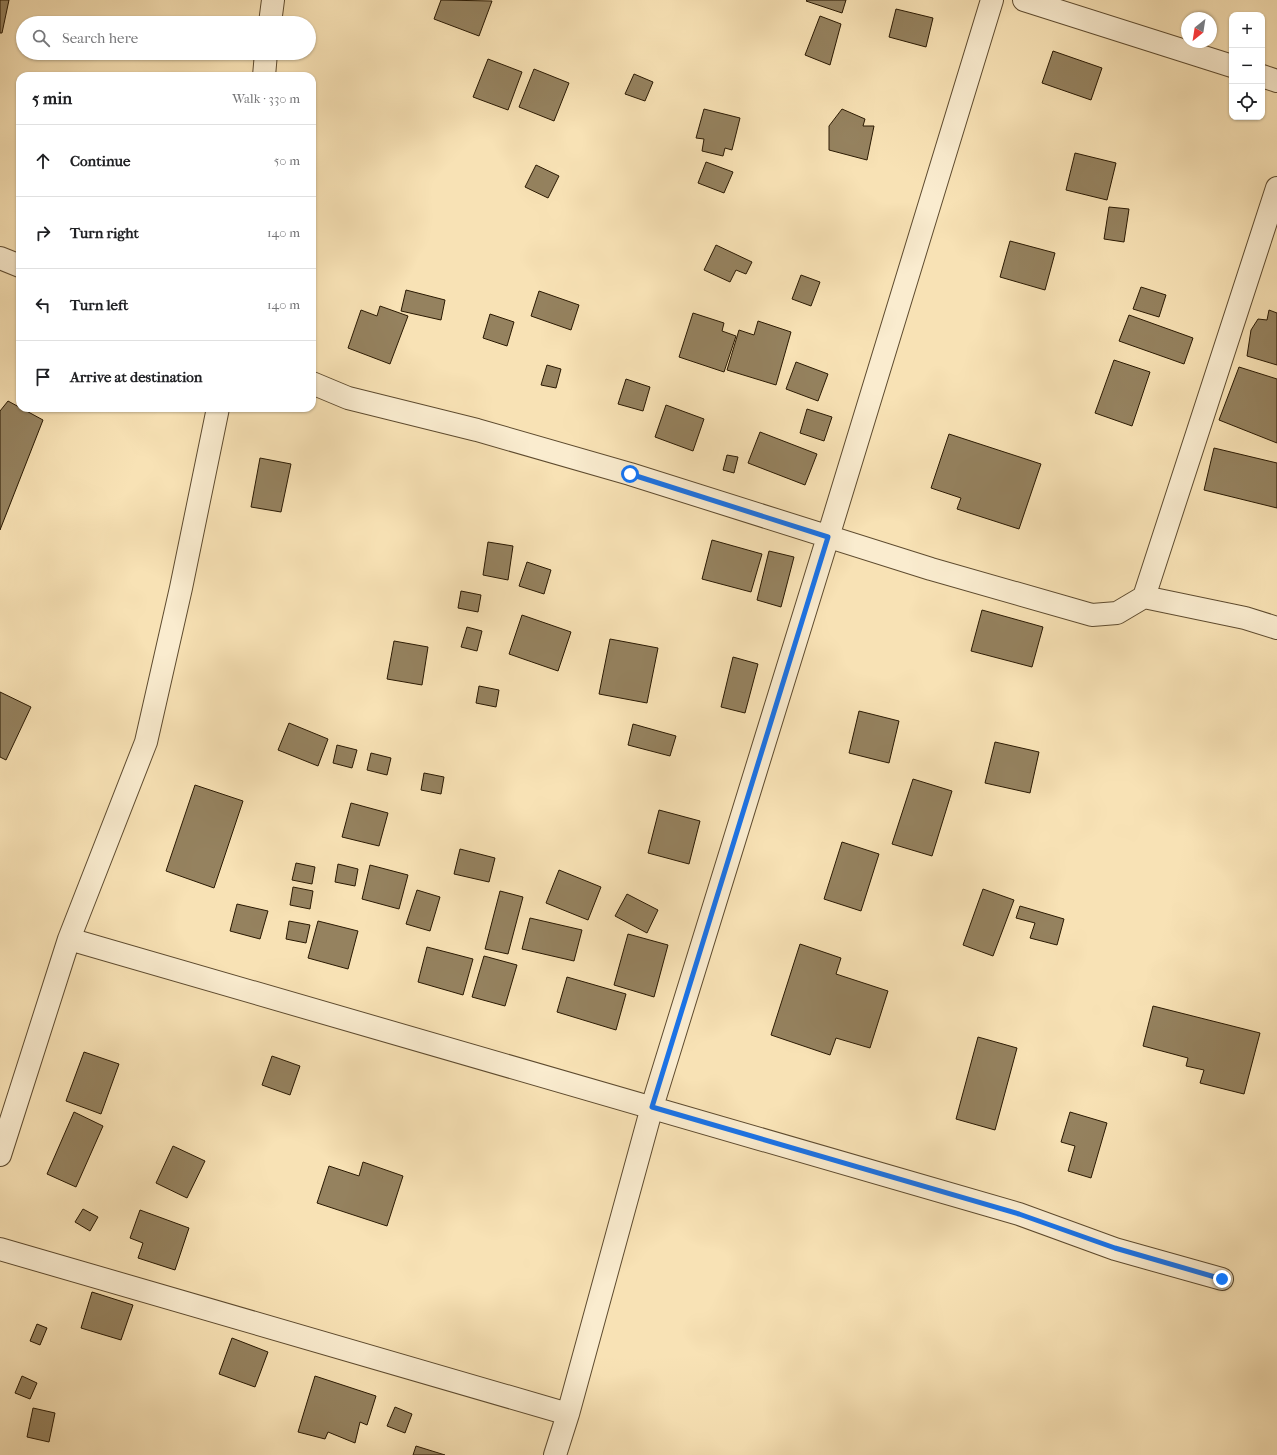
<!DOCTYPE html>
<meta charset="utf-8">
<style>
:root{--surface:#fff;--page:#f2f2f2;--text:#202124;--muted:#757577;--line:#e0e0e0}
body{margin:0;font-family:"IM FELL French Canon",serif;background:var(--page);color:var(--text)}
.controls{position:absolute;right:12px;top:12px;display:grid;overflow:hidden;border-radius:8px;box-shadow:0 1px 3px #0004}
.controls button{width:36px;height:36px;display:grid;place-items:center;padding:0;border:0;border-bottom:1px solid var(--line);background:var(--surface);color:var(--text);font:20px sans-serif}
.compass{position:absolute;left:1181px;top:12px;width:36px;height:36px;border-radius:50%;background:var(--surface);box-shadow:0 1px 3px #0004;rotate:210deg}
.stop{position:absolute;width:12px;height:12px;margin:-9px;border:3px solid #1a73e8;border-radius:50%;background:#fff}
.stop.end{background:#1a73e8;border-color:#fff;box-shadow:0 1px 4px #0008}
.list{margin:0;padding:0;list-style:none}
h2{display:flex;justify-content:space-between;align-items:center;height:52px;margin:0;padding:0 16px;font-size:17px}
h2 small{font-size:13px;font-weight:400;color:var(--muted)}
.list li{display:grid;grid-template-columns:26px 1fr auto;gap:12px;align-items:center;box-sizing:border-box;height:72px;padding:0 16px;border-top:1px solid var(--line)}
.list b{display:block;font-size:15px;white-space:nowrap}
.list em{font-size:13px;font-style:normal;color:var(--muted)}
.icon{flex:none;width:22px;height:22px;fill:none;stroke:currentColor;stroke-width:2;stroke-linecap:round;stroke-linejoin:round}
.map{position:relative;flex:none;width:1277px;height:1455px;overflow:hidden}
.search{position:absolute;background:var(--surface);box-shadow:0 1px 3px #0004;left:16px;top:16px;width:300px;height:44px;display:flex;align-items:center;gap:10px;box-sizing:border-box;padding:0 14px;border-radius:22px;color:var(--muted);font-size:15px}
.panel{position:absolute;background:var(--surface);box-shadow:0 1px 3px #0004;left:16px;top:72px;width:300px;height:340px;border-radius:12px}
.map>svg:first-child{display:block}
.building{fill:#95825f;stroke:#2a1902}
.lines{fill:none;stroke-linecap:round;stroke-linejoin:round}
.minor-casing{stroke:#5e4b2f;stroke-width:24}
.minor{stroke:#faeccf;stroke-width:22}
.route{stroke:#1a73e8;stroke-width:5}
</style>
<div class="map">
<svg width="1277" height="1455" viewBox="0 0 1277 1455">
<rect width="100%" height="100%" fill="#f8e2b5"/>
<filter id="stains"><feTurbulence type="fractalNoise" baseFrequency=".005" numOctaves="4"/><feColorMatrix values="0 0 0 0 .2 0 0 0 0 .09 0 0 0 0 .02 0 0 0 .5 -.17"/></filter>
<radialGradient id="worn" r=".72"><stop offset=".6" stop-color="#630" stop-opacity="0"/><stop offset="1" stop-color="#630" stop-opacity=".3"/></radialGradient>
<path class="building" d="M0 0H9L2 33H0Z
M441 0 492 1 479 36 434 19Z
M807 0H846L842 13 806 1Z
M896 9 933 18 926 47 889 37Z
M820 16 841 24 830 65 805 55Z
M1053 51 1102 68 1091 100 1042 83Z
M488 59 522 72 508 110 473 97Z
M534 69 569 83 554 121 519 107Z
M634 74 653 82 645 101 625 94Z
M704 109 740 118 732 150 725 148 723 156 702 151 704 139 696 138Z
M842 109 865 119 863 126H874L867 160 829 150V126Z
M1075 153 1116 163 1107 200 1066 190Z
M706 162 733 172 724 193 698 183Z
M536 165 559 176 548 198 525 187Z
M1109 207 1129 209 1124 242 1104 239Z
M1010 241 1055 253 1045 290 1000 277Z
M716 245 752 262 746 274 736 270 730 282 704 270Z
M801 275 820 282 811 306 792 299Z
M1141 287 1166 295 1159 317 1133 309Z
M406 290 445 300 441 320 401 311Z
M539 291 579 305 571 330 531 316Z
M380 306 408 316 390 364 348 348 361 310 377 316Z
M1269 310 1277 313V365L1247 356 1251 330 1258 319 1267 320Z
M693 313 724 323 722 331 736 336 724 372 679 357Z
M490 314 514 322 507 346 483 338Z
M1129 315 1193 338 1184 364 1119 341Z
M758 321 791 332 776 385 727 370 739 330 754 335Z
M1114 360 1150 372 1132 426 1095 413Z
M796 362 828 374 818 401 786 389Z
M547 365 561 369 556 388 541 385Z
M1239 367 1277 379V443L1219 420Z
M626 379 650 387 643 411 618 404Z
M8 401 43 420 0 530V411Z
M666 405 704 419 693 451 655 437Z
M807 409 832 417 824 441 800 433Z
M760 432 817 454 805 485 748 463Z
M949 434 1041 464 1019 529 957 509 961 498 931 488Z
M1214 448 1277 463V508L1204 490Z
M727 455 738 457 734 473 723 470Z
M260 458 291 464 281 512 251 507Z
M712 540 762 554 751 592 702 579Z
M488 542 513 546 508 580 483 575Z
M769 551 794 557 781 607 757 600Z
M527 562 551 570 544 594 519 586Z
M461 591 481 595 478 612 458 608Z
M982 610 1043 627 1032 667 971 651Z
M522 615 571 632 558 671 509 654Z
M467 627 482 631 477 651 461 647Z
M610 639 658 648 647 703 599 694Z
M394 641 428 647 422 685 387 679Z
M733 657 758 664 745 713 721 707Z
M479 686 499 690 496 707 476 703Z
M0 692 31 707 6 760 0 757Z
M859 711 899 721 889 763 849 753Z
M289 723 328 739 318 766 278 750Z
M633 724 676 736 670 756 628 745Z
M995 742 1039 752 1030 793 985 783Z
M337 745 357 750 352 768 333 763Z
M371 753 391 758 387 775 367 770Z
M424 773 444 777 441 794 421 790Z
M913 779 952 791 932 856 892 844Z
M195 785 243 801 214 888 166 871Z
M351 803 388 813 379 846 342 837Z
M659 810 700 821 689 864 648 853Z
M842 842 879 854 861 911 824 899Z
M460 849 495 858 489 882 454 874Z
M296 863 315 867 312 884 292 880Z
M338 864 358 869 355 886 335 882Z
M370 865 408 875 399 909 362 899Z
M559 870 601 887 588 920 546 903Z
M293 887 313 891 310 909 290 905Z
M983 889 1014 900 993 956 963 945Z
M417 890 440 897 430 931 406 924Z
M500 891 523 897 508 954 485 949Z
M627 894 658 910 647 933 615 916Z
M237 904 268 911 260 939 230 931Z
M1020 906 1064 919 1057 945 1030 938 1035 923 1016 918Z
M530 918 582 930 574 961 522 949Z
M289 921 310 925 306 943 286 939Z
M318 921 358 931 348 969 308 958Z
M628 934 668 945 654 997 614 985Z
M800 944 841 958 836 974 888 991 870 1048 836 1038 830 1055 771 1035Z
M427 947 473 959 463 995 418 982Z
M484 956 517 965 505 1006 472 997Z
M567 977 626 994 616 1030 557 1012Z
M1153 1006 1260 1033 1244 1094 1200 1083 1204 1070 1186 1066 1188 1058 1143 1046Z
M978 1037 1017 1048 995 1130 956 1119Z
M84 1052 119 1064 101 1114 66 1101Z
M272 1056 300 1066 290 1095 262 1085Z
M74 1112 103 1126 76 1187 47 1174Z
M1070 1112 1107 1123 1091 1178 1068 1171 1075 1146 1061 1142Z
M173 1146 205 1161 187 1198 156 1183Z
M363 1162 403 1176 387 1226 317 1203 329 1166 359 1176Z
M83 1209 98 1217 90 1231 75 1222Z
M140 1210 189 1228 175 1270 138 1258 143 1243 130 1238Z
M92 1292 133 1305 121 1340 81 1328Z
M37 1324 47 1328 40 1345 30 1341Z
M232 1338 268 1352 255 1387 219 1374Z
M22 1376 37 1383 30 1399 15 1393Z
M315 1376 376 1396 367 1425 360 1422 355 1443 328 1432 325 1439 298 1432Z
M395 1407 412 1414 405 1433 387 1426Z
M33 1408 55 1413 49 1442 27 1437Z
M416 1446 445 1455H413Z"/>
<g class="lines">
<defs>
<path id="minor" d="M1024 0 1232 66
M270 23 273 0
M264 76 266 53
M1262 76 1277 81
M0 258 20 266
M312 383 348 398 477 430 630 474 931 569 1092 615 1117 613 1144 597 1277 188
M1144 597 1245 618 1277 628
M69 939 1019 1214 1115 1249 1222 1279
M0 1155 69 939 146 742 181 588 218 408
M0 1249 568 1414
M555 1455 568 1414 652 1107 828 537 992 0"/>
</defs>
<use href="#minor" class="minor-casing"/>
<use href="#minor" class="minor"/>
</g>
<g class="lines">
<path class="route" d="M630 474 828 537 652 1107 1019 1214 1115 1248 1222 1279"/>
</g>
<rect width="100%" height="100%" filter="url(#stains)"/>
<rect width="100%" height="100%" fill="url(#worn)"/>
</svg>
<div class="controls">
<button>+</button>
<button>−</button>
<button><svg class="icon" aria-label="locate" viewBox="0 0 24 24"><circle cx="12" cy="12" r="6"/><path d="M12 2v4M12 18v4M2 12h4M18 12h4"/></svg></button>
</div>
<svg class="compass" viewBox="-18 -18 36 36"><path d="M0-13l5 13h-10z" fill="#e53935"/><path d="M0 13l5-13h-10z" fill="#757577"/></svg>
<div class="stop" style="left:630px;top:474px"></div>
<div class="stop end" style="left:1222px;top:1279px"></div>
<div class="search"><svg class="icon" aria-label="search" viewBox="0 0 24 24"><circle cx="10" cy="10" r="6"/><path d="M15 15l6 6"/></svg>Search here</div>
<section class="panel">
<h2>5 min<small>Walk · 330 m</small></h2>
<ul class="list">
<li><svg class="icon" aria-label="ahead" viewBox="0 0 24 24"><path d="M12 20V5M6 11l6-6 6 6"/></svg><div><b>Continue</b></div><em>50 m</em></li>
<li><svg class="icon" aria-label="right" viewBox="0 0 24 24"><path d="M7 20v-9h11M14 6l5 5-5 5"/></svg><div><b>Turn right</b></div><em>140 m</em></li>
<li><svg class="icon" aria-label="left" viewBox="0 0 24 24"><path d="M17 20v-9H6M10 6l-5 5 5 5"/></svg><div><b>Turn left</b></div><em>140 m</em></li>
<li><svg class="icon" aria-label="arrive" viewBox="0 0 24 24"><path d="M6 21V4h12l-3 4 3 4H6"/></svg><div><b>Arrive at destination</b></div></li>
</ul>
</section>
</div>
